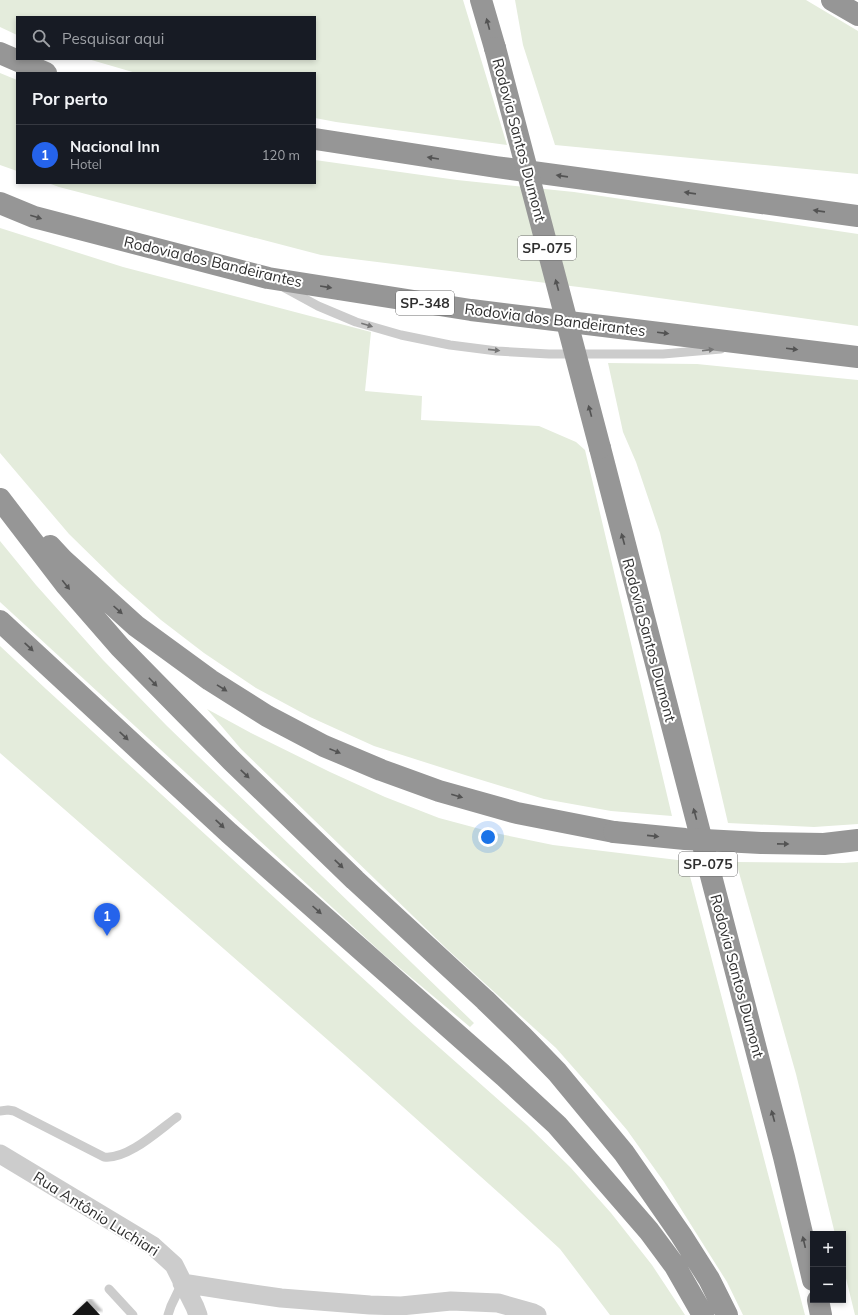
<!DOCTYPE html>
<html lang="pt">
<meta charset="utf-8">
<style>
:root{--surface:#171b24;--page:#20242c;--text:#f1f3f6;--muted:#9ea1a6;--line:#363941;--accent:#2563eb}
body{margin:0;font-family:Mulish,sans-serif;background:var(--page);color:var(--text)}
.controls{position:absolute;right:12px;bottom:12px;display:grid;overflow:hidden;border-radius:0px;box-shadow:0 2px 6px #0003}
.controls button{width:36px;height:36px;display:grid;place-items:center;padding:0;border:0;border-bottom:1px solid var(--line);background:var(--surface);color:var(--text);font:20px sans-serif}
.you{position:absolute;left:488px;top:837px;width:14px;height:14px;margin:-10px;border:3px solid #fff;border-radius:50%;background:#1a73e8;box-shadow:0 0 0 6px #1a73e833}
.badge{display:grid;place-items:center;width:26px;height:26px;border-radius:50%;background:var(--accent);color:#fff;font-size:13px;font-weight:700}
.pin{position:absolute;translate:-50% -33px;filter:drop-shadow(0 1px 2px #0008)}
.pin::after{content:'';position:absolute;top:21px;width:14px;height:12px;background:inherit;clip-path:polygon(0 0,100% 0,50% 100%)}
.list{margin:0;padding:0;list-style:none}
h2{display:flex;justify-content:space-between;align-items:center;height:52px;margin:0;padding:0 16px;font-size:17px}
h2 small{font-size:13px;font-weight:400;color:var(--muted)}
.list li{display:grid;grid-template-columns:26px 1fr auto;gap:12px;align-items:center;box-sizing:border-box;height:60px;padding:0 16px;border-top:1px solid var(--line)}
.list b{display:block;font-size:15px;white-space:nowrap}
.list p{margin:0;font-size:13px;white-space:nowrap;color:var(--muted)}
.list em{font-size:13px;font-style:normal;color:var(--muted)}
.icon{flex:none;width:22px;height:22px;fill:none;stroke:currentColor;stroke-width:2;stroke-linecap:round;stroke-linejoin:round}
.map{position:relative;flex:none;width:858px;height:1315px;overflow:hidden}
.search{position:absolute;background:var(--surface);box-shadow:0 2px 6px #0003;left:16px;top:16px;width:300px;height:44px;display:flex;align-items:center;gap:10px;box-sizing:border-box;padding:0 14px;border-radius:0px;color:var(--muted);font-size:15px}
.panel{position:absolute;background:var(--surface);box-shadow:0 2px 6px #0003;left:16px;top:72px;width:300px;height:112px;border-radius:0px}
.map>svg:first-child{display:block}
.green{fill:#e4ecdc}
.building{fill:#161616;filter:url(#shadow)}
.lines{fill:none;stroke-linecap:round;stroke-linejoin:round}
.service{stroke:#ccc;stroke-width:9}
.minor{stroke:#ccc;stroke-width:19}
.motorway{stroke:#969696;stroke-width:22}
.motorway-bridge{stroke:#969696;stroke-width:22}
.oneway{fill:#535353}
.oneway2{fill:#767676}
.labels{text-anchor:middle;stroke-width:4;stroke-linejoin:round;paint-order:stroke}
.shield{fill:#fff;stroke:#6d6d6d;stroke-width:1}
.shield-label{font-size:14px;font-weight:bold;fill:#2f2f2f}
.street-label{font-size:15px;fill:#2f2f2f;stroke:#fff}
</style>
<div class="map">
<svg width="858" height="1315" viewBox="0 0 858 1315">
<defs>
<filter id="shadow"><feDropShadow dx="3.5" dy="-3.5" stdDeviation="1" flood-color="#0004"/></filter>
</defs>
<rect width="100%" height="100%" fill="#fff"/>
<path class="green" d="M0 0H463L507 145 336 122 315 118V73H136L88 59H315V17H17V35L0 27Z
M515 0H806L858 31V174L555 145 523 45Z
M0 73 17 80V171L0 165Z
M315 160 457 180 574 192 858 234V326L595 289 321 255 59 187 48 183H315Z
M0 228 123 267 371 332 365 391 422 396 421 420 539 426 576 442 585 450 672 816 611 811 544 799 465 775 374 746 310 717 256 688 204 653 161 620 119 583 69 534 0 453Z
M608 363 697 364 858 380V824L814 827 728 823 660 533 636 462 623 432Z
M0 541 36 585 103 660 167 726 474 1023 470 1027 383 954 0 602Z
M0 646 46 689 415 1026 527 1125 571 1168 611 1213 652 1265 685 1315H610L560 1249 509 1202 345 1055 0 753Z
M207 709 251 733 330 772 385 797 439 818 495 833 553 845 686 861 805 1315H743L727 1282 664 1182 627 1130 593 1090 556 1048 448 950 241 749Z
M736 862 844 863 858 862V1315H855L843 1266V1234H835L796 1074Z"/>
<path class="building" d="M87 1301 100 1315H72Z"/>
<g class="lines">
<path class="service" d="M285 288 318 306 356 322 401 335 450 345 497 351 549 354H663L721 349
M0 1111 8 1110 14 1111 104 1157C127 1160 158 1131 177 1117
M109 1289 133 1315
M168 1315 171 1306 182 1283"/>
<path class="minor" d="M0 1154 153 1246 174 1265 195 1307 198 1315
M182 1283 233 1291 281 1298 370 1305 401 1306 451 1301 498 1303 533 1313 537 1315"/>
<path class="motorway" d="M481 0 495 48
M832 0 858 15
M0 53 46 73
M315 139 496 167 858 216
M0 203 34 217 268 278 471 310 858 357
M600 448 784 1157 813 1280
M0 499 66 585 120 647 231 760 355 880 485 1000 523 1037 557 1072 624 1153 681 1235 709 1279 727 1315
M50 546 63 560 136 626 210 680 267 716 324 746 381 770 439 791 517 813 614 832
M0 621 229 833 504 1076 557 1125 649 1231 675 1266 703 1315
M818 1300 821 1315"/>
<path class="motorway-bridge" d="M495 48 600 448
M614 832 685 839 761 843 824 844 858 840"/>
</g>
<defs><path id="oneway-solid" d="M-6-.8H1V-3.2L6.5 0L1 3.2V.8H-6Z"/></defs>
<g class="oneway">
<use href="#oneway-solid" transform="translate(488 24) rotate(-105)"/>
<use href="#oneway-solid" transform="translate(433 158) rotate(-171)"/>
<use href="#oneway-solid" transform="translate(562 176) rotate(-172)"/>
<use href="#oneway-solid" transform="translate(690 193) rotate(-172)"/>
<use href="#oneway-solid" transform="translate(819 211) rotate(-172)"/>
<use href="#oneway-solid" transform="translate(36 217) rotate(17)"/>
<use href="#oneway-solid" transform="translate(557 285) rotate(-105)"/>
<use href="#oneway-solid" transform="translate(326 287) rotate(9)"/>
<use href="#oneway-solid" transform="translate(663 333) rotate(7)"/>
<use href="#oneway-solid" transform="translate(792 349) rotate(7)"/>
<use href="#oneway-solid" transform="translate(590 411) rotate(-105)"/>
<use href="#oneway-solid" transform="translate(623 539) rotate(-105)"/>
<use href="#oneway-solid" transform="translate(66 585) rotate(51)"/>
<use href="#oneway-solid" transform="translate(118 610) rotate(42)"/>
<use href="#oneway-solid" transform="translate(29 647) rotate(43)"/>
<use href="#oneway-solid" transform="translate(153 682) rotate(46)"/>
<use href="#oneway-solid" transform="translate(222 688) rotate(32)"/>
<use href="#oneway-solid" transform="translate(124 736) rotate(43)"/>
<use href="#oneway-solid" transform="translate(335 751) rotate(22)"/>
<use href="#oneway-solid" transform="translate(245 774) rotate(44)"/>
<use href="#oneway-solid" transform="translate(457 796) rotate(16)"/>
<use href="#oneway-solid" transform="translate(695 814) rotate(-105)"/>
<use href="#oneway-solid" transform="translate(220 824) rotate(43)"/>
<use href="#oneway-solid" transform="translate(653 836) rotate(6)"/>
<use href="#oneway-solid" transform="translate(783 844) rotate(1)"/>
<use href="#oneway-solid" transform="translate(339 864) rotate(44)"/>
<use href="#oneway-solid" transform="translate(317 910) rotate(42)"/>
<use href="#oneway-solid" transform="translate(773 1116) rotate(-105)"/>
<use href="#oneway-solid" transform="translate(804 1242) rotate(-103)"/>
</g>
<g class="oneway2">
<use href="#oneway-solid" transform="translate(367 325) rotate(17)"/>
<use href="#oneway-solid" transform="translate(494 350) rotate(6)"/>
<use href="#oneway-solid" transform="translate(708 350) rotate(-7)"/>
</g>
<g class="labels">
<g class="shield">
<rect x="518" y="236" width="58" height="24" rx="3"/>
<rect x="396" y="291" width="58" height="24" rx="3"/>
<rect x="679" y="852" width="58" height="24" rx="3"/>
</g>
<g class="shield-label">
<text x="547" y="253">SP-075</text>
<text x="425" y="308">SP-348</text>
<text x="708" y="869">SP-075</text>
</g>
<g class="street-label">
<text transform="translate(519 140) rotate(75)" y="5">Rodovia Santos Dumont</text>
<text transform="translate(213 262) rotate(13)" y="5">Rodovia dos Bandeirantes</text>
<text transform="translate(555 320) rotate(7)" y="5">Rodovia dos Bandeirantes</text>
<text transform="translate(649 640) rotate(75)" y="5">Rodovia Santos Dumont</text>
<text transform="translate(737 976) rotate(75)" y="5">Rodovia Santos Dumont</text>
<text transform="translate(96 1214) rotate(32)" y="5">Rua Antônio Luchiari</text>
</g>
</g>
</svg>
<div class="controls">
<button>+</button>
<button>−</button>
</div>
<div class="you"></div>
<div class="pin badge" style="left:107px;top:936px">1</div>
<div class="search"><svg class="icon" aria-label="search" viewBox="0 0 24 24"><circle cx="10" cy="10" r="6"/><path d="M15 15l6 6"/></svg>Pesquisar aqui</div>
<section class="panel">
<h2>Por perto<small></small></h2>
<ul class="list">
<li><span class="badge">1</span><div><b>Nacional Inn</b><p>Hotel</p></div><em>120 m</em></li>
</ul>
</section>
</div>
